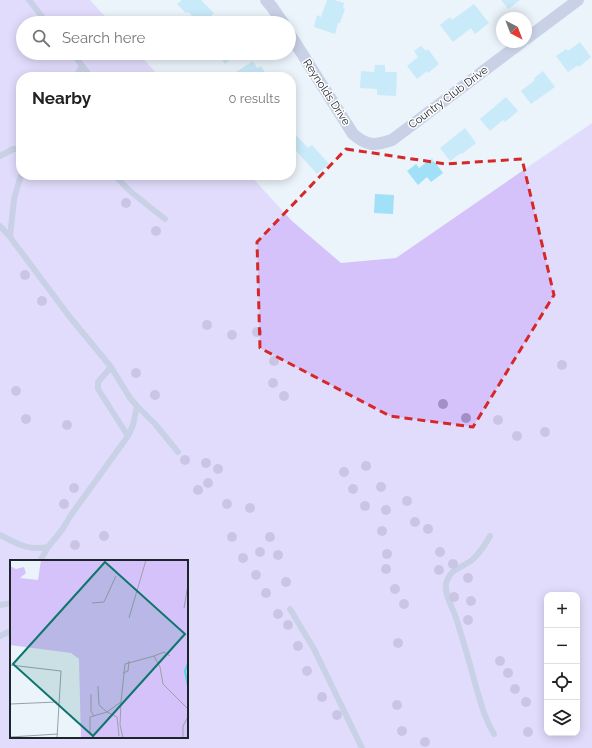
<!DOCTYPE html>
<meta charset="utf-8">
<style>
:root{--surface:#fff;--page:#f2f2f2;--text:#222;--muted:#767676;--line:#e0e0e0}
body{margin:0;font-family:Raleway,sans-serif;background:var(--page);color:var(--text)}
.controls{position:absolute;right:12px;bottom:12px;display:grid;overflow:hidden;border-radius:8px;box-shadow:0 2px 10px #0003}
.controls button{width:36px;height:36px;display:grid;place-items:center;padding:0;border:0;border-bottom:1px solid var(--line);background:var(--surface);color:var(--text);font:20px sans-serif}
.compass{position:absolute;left:496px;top:12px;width:36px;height:36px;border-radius:50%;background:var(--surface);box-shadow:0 2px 10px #0003;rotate:138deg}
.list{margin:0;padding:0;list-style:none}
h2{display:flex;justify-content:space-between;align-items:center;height:52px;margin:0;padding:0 16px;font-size:17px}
h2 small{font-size:13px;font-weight:400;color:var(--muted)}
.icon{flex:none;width:22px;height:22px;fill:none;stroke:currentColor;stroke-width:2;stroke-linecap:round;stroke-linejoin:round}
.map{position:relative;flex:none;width:592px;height:748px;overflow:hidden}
.search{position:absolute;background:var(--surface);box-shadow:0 2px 10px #0003;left:16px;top:16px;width:280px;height:44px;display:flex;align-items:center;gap:10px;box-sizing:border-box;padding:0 14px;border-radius:22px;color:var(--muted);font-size:15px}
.panel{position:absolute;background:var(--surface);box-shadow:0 2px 10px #0003;left:16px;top:72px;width:280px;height:108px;border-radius:16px}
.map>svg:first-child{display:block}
.green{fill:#d6c2fb;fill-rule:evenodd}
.building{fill:#a0e1f7}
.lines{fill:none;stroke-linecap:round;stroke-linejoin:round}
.lane{stroke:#a0a9cd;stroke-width:6}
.street{stroke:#a0a9cd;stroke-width:12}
.tree{fill:#a28fc7}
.marked{fill:none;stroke:#d62828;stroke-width:3;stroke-dasharray:8 5;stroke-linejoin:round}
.labels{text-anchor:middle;stroke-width:3;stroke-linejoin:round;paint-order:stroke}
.street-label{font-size:11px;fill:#1d252c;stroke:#fff}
.inset-river{fill:none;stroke:#4bdad9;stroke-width:2}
.inset-road{fill:none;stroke:#99a1a8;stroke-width:1}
.view{fill:#0f766e;fill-opacity:0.15;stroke:#0f766e;stroke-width:2}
.inset-edge{fill:none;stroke:#1d252c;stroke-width:2}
</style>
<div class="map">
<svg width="592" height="748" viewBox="0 0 592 748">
<rect width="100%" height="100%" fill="#ebf3fb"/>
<path class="green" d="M0 0H90L111 23H23V53H138L160 77H21V175H250L292 221 341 263 396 258 592 123V748H0ZM11 561H187V737H11ZM547 595H577V733H547Z"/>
<path class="building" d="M182 0H201L214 13 204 23H199L188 12 186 13 177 4Z
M327 0H334L344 3 343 8 345 9 340 23H338L335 34 314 27 317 15 321 17Z
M501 0H520L508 9Z
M474 4 489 23 475 34 471 28 453 42 440 25 450 17 452 20Z
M580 42 591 57 579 67 578 65 568 72 556 56 566 49 568 51Z
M421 46 426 51 428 49 439 64 428 73 427 71 417 79 407 66 418 57 414 51Z
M217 53H238L225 64Z
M253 61 257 68 261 66 267 76 265 77H231L230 76Z
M375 65H385V72H397L396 96 377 95V89L360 88 361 71 374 72Z
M543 71 555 87 531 104 521 91 535 80 534 78Z
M506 97 518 111 505 122 503 120 490 131 480 119Z
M465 128 476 143 462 154 461 153 450 161 440 148Z
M297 136 308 148 312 145 329 164 317 174 291 145V141Z
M432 158 443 173 431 182 427 177 418 185 407 171 416 164 419 168Z
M375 194 394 195 393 214 374 213Z"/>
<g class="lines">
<path class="lane" d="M29 0 47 23
M71 53 78 60 82 66 76 77
M82 66 91 77
M0 156 13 149H21
M114 175 131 192 165 219
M0 226 10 237 14 199 21 175
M111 367 98 382V389L128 436
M137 406 155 424 178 452
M0 535C18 544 28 551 48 547L62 530 71 515 128 436 133 425 137 406 130 398 111 367 69 316 10 237
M490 536C485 545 480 553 472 560 462 568 450 568 446 584 444 594 453 608 456 618 463 639 469 661 475 683 480 700 484 718 494 734
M40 561 48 547
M0 605 11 603
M290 609 314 649 362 748
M0 636 11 631"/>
<path class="street" d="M266 0 272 7 283 23
M289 33 353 134C367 146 374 146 392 140L522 42
M526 39 578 0"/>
</g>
<g class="tree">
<circle cx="126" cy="203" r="5"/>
<circle cx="156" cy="231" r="5"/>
<circle cx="25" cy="275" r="5"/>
<circle cx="42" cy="301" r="5"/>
<circle cx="207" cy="325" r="5"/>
<circle cx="257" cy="332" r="5"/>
<circle cx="232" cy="335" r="5"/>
<circle cx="274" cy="361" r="5"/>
<circle cx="562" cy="365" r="5"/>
<circle cx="136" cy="373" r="5"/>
<circle cx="273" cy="383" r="5"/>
<circle cx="16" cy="391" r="5"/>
<circle cx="155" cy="395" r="5"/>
<circle cx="284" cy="396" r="5"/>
<circle cx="443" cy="404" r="5"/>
<circle cx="466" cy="418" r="5"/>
<circle cx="26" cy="419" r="5"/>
<circle cx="498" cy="420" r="5"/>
<circle cx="67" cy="425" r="5"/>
<circle cx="545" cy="432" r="5"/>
<circle cx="517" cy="436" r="5"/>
<circle cx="185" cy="460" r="5"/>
<circle cx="206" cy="463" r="5"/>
<circle cx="366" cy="466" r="5"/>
<circle cx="218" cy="469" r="5"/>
<circle cx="344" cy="472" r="5"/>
<circle cx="208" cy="483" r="5"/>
<circle cx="381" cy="487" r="5"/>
<circle cx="74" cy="488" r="5"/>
<circle cx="353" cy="489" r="5"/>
<circle cx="198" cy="490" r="5"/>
<circle cx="407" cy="501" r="5"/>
<circle cx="64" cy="504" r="5"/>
<circle cx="227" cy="504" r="5"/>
<circle cx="365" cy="506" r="5"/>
<circle cx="250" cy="508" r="5"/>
<circle cx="386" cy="510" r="5"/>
<circle cx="415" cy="522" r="5"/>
<circle cx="428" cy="529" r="5"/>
<circle cx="382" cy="531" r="5"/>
<circle cx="104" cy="536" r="5"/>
<circle cx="232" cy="537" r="5"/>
<circle cx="270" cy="537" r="5"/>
<circle cx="75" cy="545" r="5"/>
<circle cx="260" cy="552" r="5"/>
<circle cx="440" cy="552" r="5"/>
<circle cx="387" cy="554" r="5"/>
<circle cx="278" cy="555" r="5"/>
<circle cx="243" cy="558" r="5"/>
<circle cx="453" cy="564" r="5"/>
<circle cx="386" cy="569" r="5"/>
<circle cx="439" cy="570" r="5"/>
<circle cx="256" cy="575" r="5"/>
<circle cx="468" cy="578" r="5"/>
<circle cx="286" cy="582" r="5"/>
<circle cx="395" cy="589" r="5"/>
<circle cx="266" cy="593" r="5"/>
<circle cx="454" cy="597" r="5"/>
<circle cx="471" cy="601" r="5"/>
<circle cx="404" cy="604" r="5"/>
<circle cx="278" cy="614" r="5"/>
<circle cx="468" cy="620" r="5"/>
<circle cx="288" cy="625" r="5"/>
<circle cx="398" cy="643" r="5"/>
<circle cx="298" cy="646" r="5"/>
<circle cx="500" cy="661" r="5"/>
<circle cx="307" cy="671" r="5"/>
<circle cx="508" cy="673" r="5"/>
<circle cx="515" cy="689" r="5"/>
<circle cx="322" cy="697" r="5"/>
<circle cx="526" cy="702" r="5"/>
<circle cx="397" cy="705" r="5"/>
<circle cx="337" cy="715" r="5"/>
<circle cx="402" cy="731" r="5"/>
<circle cx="528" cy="732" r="5"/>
<circle cx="425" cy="742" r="5"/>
</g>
<path d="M0 0H592V748H0ZM346 149 446 164 522 159 554 295 473 427 390 416 260 348 257 242Z" fill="#ebf3fb" fill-opacity=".55" fill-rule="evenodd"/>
<path class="marked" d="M346 149 446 164 522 159 554 295 473 427 390 416 260 348 257 242Z"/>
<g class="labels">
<g class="street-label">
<text transform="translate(327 92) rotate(57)" y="4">Reynolds Drive</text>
<text transform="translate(448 97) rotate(-37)" y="4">Country Club Drive</text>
</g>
</g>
<g transform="translate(10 560)">
<rect width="178" height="178" fill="#ebf3fb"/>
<path d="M0 0V6L6 9 14 7 16 13 10 18 28 20 31 0H178V178H71L69 99 61 93 0 85Z" fill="#d6c2fb"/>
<path class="inset-river" d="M178 103 175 111 178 126"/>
<path class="inset-road" d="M82 43 94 42 106 16M174 48 178 25M119 58 136 0M144 96 154 92 160 96M0 105 51 111 47 178M113 113 118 111 119 101M88 126 89 145 97 152M81 134V151L84 156M111 142 115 104 144 96 150 107 153 124 178 149M0 144 47 142M80 173V157L97 152M109 176 107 157 97 152 111 142 110 165 113 178M0 177 48 174M173 178V166L178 157"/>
<path class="view" d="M95 2 175 74 83 176 3 104Z"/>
<rect width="178" height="178" class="inset-edge"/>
</g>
</svg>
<div class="controls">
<button>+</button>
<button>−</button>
<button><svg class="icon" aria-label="locate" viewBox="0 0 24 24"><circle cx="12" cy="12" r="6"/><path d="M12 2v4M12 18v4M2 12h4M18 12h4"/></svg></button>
<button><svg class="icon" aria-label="layers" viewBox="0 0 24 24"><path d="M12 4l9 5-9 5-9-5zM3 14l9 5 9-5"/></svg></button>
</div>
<svg class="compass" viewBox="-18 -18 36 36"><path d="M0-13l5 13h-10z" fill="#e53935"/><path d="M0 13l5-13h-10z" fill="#767676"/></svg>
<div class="search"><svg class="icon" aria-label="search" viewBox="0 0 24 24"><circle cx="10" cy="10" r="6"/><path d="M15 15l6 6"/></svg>Search here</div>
<section class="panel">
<h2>Nearby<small>0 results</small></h2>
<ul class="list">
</ul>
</section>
</div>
